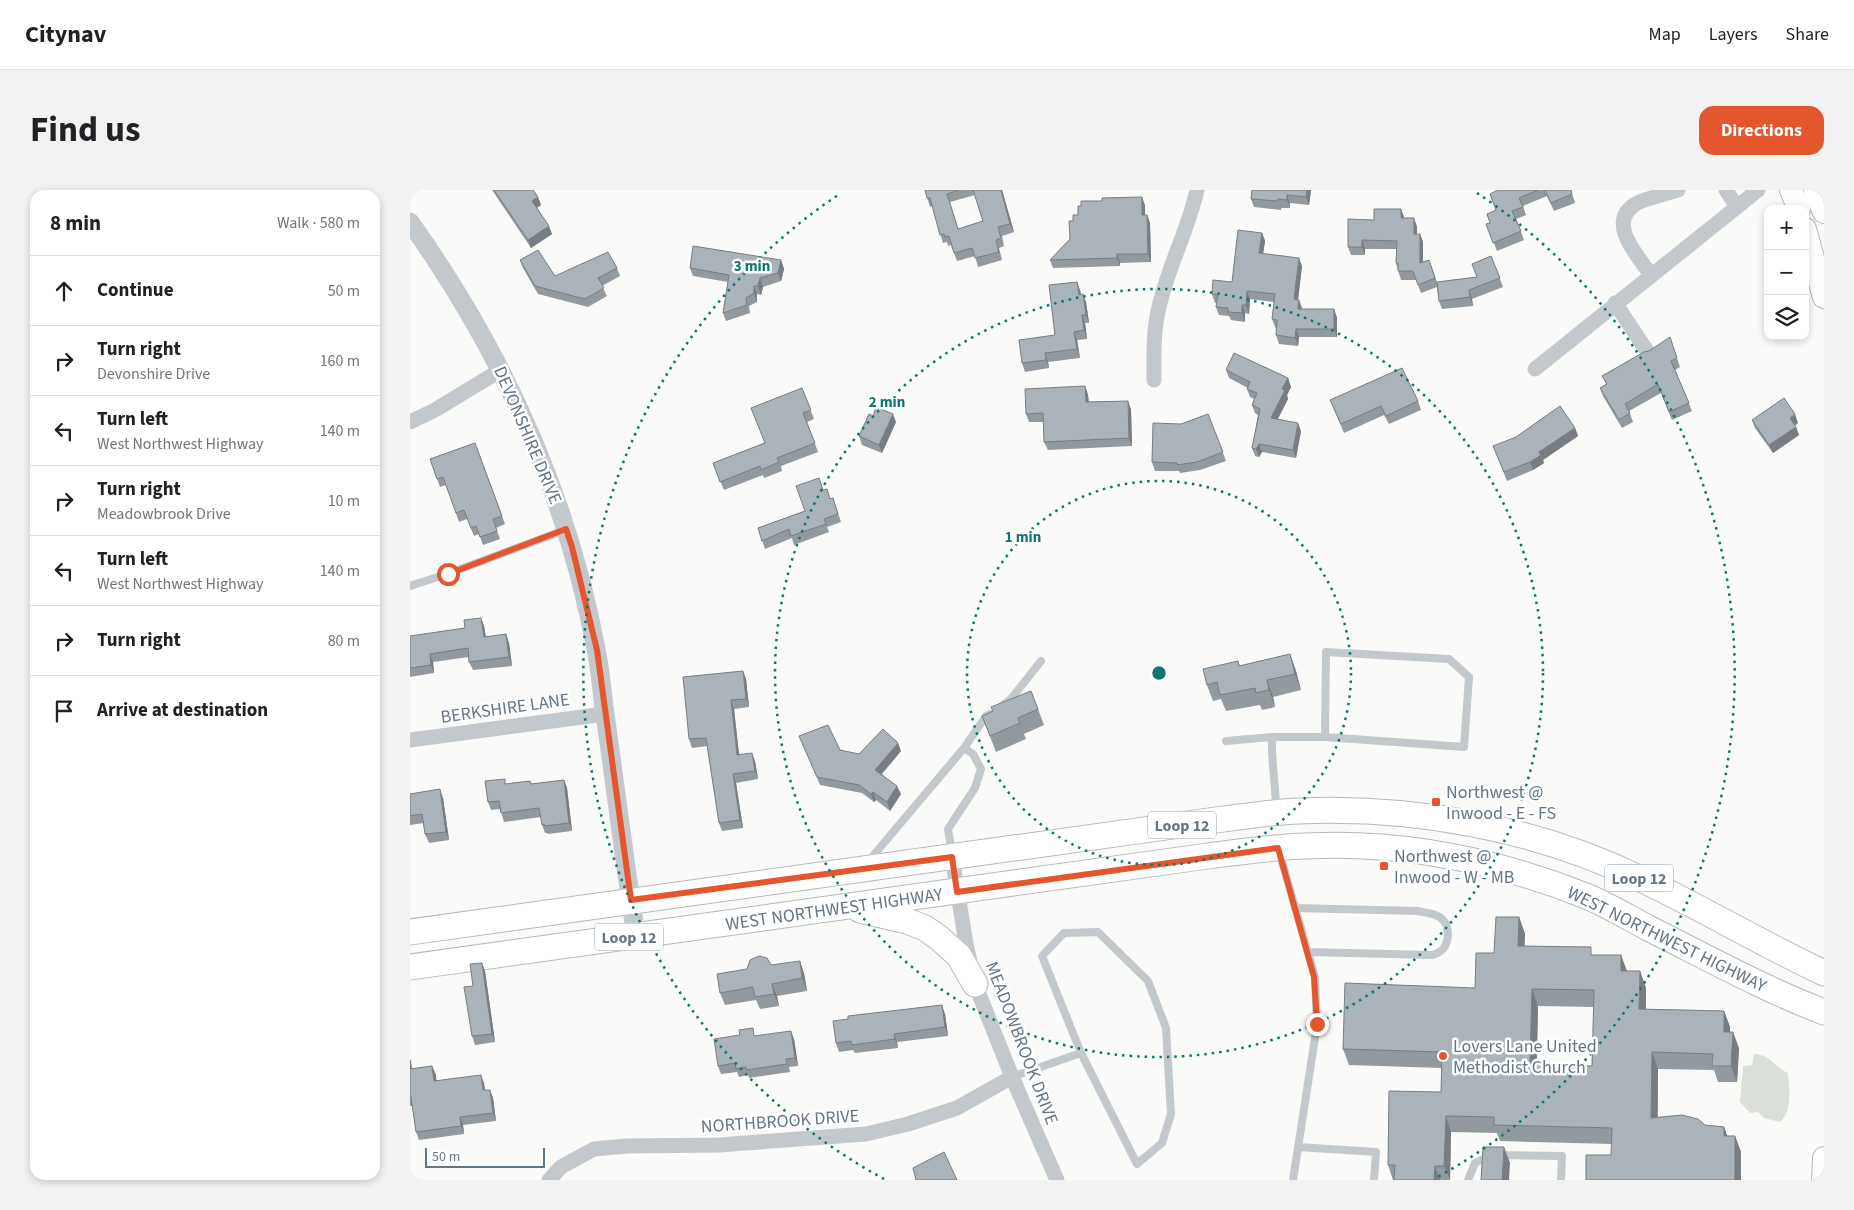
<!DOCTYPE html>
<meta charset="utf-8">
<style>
:root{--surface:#fff;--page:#f2f2f2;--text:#202124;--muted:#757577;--line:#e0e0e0;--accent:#e4572e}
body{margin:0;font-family:"Source Sans 3",sans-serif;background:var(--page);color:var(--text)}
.controls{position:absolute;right:15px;top:15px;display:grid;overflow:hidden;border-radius:10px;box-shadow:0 2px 8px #0003}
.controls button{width:45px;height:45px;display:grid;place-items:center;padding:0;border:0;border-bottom:1px solid var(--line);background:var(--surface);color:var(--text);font:25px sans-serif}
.scale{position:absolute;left:15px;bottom:12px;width:120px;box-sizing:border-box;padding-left:5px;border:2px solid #657683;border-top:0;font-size:14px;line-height:18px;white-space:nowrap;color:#657683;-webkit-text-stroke:4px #fff;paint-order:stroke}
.stop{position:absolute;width:15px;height:15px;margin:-11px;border:4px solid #e4572e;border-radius:50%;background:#fff}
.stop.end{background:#e4572e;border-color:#fff;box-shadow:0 1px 5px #0008}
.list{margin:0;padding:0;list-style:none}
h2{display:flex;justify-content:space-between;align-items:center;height:65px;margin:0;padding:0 20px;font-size:21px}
h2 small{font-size:16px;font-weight:400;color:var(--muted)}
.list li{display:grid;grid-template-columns:32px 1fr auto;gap:15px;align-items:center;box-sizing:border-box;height:70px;padding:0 20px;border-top:1px solid var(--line)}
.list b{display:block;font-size:19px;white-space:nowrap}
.list p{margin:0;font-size:16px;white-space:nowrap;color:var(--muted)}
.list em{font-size:16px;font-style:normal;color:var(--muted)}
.icon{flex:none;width:28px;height:28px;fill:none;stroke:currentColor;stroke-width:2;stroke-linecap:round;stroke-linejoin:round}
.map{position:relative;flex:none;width:1414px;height:990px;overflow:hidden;border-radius:15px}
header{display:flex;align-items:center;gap:30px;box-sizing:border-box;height:70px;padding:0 25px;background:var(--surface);border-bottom:1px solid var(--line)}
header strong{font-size:24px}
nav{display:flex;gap:28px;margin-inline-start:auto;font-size:18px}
.intro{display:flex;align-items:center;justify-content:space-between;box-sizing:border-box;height:120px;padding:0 30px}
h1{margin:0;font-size:35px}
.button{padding:12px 22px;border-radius:15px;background:var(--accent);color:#fff;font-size:18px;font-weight:700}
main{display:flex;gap:30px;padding:0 30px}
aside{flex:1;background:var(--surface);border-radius:15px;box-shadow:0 2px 8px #0003}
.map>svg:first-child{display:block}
.green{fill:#dadfd7}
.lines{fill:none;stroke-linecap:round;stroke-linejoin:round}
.secondary-casing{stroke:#b3babf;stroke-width:24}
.primary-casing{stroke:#b5babe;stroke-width:27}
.service{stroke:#c3c8cc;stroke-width:8}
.minor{stroke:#c3c8cc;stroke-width:15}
.tertiary{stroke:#c3c8cc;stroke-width:19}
.secondary{stroke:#fff;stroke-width:22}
.primary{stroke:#fff;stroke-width:25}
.wall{fill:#929a9f;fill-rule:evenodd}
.shaded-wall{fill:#777d82}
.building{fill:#aab3b9;stroke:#777d82;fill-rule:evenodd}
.route{stroke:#e4572e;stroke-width:6}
.ring{fill:none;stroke:#0f766e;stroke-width:2.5;stroke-dasharray:2.5 5}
.poi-dot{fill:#e4572e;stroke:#fff;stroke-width:2}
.labels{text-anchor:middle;stroke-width:5;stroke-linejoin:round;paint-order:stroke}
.shield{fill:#fff;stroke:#939fa8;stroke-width:1}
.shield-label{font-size:16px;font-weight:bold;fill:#657683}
.street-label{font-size:18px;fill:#657683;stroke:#fff}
.poi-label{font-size:18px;fill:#657683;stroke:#fff;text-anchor:start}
.centre{fill:#0f766e;stroke:#fff;stroke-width:2.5}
.ring-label{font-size:15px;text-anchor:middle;font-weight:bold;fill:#0f766e;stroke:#fff;stroke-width:5;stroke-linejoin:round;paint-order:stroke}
</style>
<header>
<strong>Citynav</strong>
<nav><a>Map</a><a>Layers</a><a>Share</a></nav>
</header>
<div class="intro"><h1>Find us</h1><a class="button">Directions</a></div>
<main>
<aside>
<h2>8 min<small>Walk · 580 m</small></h2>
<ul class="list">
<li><svg class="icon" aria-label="ahead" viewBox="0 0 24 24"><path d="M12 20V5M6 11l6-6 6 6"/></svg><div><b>Continue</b></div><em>50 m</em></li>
<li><svg class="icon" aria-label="right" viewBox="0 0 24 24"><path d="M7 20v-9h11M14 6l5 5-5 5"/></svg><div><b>Turn right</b><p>Devonshire Drive</p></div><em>160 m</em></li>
<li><svg class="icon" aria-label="left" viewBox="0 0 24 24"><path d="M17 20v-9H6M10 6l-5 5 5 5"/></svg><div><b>Turn left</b><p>West Northwest Highway</p></div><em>140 m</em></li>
<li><svg class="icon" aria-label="right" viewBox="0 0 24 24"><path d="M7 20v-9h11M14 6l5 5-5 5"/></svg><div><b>Turn right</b><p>Meadowbrook Drive</p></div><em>10 m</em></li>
<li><svg class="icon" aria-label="left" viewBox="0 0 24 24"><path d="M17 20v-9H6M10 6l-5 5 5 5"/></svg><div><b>Turn left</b><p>West Northwest Highway</p></div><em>140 m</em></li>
<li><svg class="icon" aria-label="right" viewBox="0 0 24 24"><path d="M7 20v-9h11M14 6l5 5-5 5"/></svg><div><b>Turn right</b></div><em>80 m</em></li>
<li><svg class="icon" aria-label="arrive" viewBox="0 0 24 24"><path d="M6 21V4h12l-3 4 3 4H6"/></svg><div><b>Arrive at destination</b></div></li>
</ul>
</aside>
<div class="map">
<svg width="1414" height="990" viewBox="0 0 1414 990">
<rect width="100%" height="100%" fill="#fafaf8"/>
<path class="green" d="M1344 864C1364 866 1363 877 1378 883 1379 899 1383 920 1370 932L1354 928 1348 922 1340 923 1330 912 1333 876 1342 875Z"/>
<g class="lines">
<defs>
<path id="secondary" d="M1381 0 1389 19
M1405 0 1414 22
M1395 39 1414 107
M1413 990 1414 968"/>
<path id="primary" d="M450 720 497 731 515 738 529 748 549 766 565 794
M0 742 813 629C838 626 863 622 888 621 1005 616 1127 638 1233 690 1294 719 1352 754 1414 783
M0 777 798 666C830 662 863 657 895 656 991 651 1088 671 1176 706 1198 715 1219 728 1240 739 1298 768 1354 799 1414 822"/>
</defs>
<use href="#secondary" class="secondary-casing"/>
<use href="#primary" class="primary-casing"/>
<path class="service" d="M0 396 37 384 155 340
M593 515 601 509 631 471
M816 551 862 547
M554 558 576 526 580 524
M866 620C866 595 861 572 862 547H915L916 462 1039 469 1059 487 1054 557 915 547
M869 661 905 787 907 835 883 990
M457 673 554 558 563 564 571 579 565 598 538 639 542 663
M885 718 1007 721C1016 723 1027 723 1033 730 1040 737 1039 752 1033 759 1030 762 1026 764 1023 765L898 762
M688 742 738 791 756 838 761 924 752 953 727 974 671 863 632 766 654 743Z
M602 887 671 863
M888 957 966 962 964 990
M1058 990 1065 973 1082 965 1152 966 1151 990"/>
<path class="minor" d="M1316 0 1327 17 1348 0
M1241 85C1228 66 1197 34 1224 15 1232 9 1257 4 1268 0
M1205 113 1237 161
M1125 179 1327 17
M744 190C744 165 743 141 749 117 758 77 778 40 787 0
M0 232 25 220 91 180
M0 550 195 524
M542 667 556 754 565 794 602 887 647 990
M139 990 151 977 184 959 217 956 309 955 456 944 498 934 547 918 602 887"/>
<path class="tertiary" d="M0 32C91 160 157 304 186 459 191 482 192 507 196 531 206 602 215 674 226 746"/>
<use href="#secondary" class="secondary"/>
<use href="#primary" class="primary"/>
</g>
<path class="wall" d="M82 0H123L128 7 131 15 127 18 142 44 121 58Z
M515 0H592L604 42 592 46 594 56 589 58 592 70 568 77 565 66 547 71 541 55 538 56 537 52 533 53 522 16 520 17ZM565 5 573 31 548 39 540 12Z
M842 0H901L899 15 880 13V18H871V20L844 17 841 9Z
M1088 0H1161L1165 13 1144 21 1137 6 1113 16 1116 25 1106 29 1114 50 1087 61 1076 34 1080 33 1086 20Z
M735 15V25H737L740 33 741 72 710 73V76L643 78 640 70 660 49 663 31 668 25Z
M991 19 994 28H1004L1007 37V44H1010L1013 52V72L1019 70 1027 92 1067 87 1081 66 1093 97 1062 109 1063 116 1032 119 1029 111 1027 97 1011 103 1006 90H991L986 73 987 59H955V65H941L938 57 964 30Z
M852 43 855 51 853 64 892 76 888 110 892 119H924L927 128V147H889L888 156 869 154 866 145V138L865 137 862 129 864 112 840 109 839 124 835 123V132L821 130 819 126 809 125 806 117 807 113H805L802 104 822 92Z
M110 70 145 86 207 78 210 86 192 96 197 106 178 117 128 104 113 78Z
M371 70 374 79 371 91 353 97 351 105 347 104V112L339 116 340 123 316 131 313 123 318 92 283 86 280 78Z
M670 100 671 104 676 112 679 133H675L677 149 667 150 670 168 638 172 639 178 615 182 612 173 645 145Z
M1260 147 1270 177 1265 180 1282 221 1262 230 1251 203 1219 221 1223 232 1212 238 1193 206 1190 198 1196 194 1192 186 1239 161Z
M816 180 878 188 881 197 877 205 878 209 868 229 891 241 886 268 852 262 849 267 845 266 842 258 848 225 845 223 842 215 844 209 840 207 837 199 838 198 819 188Z
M675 196 678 205 679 212 721 219 722 256 638 260 634 252V232H619L616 224Z
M392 198 404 229 397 232 408 262 371 276 372 281 354 288 353 285 314 300 303 273 354 253Z
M920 210 1008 211 1011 220 979 234 974 225 934 243Z
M798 224 816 271 790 280 770 283 769 281H745L742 272 771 234Z
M463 226 486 232 472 263 452 255 449 246Z
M1342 230 1388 233 1385 235 1389 245 1363 263 1345 238Z
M1165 238 1168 246 1133 270 1134 273 1123 280 1097 291 1083 256Z
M65 253 95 334 86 338 90 349 73 355 69 344 64 346 57 329 49 332 36 295 30 297 20 269Z
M413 300 420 309 423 308 431 332 417 337 419 342 384 355 382 348 355 359 348 338 395 321Z
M71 428 74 436 76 447 96 444 99 453 102 476 63 480 59 472V467L23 472 24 483 0 487V446L55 438Z
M880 464 886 481 891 500 863 507 865 517 852 520 850 515 816 521 811 509 803 511 797 495 828 471 830 476Z
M333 481 336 489 339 517 324 519 329 565 345 571 348 589 326 593 333 638 312 641 309 633 297 556 282 558 279 549Z
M628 519 634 535 614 544 616 549 586 562 572 526Z
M389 546 430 560 449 564 491 561 472 584 491 604 480 621 466 610 464 612 452 603 410 595Z
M154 590 157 598 162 641 138 644 137 643H135L132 635 131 627 94 632 90 619 81 620 78 612 97 594 120 591 122 594Z
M0 604 33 608 39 650 19 653 15 644 14 633 0 635Z
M1109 727 1115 744 1114 756 1184 765H1211L1217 781H1230L1236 798V820L1314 821 1320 837V842L1329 858 1327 892H1308L1304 880 1248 879V927L1295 935 1314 937 1317 946H1325L1331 962 1201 965 1202 954 1090 951 1087 943 1041 942 1040 990H983L978 975 1031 902 1032 878 939 875 933 859 1065 798 1084 763ZM1128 816 1184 817 1182 876 1127 875Z
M361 775 394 783 397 801 367 806 369 816 350 819 346 810 315 815 310 803 337 779Z
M75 781 85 852 65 855 62 846 63 796Z
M535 824 538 846 487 852 488 858 445 863 443 860 429 862 426 853Z
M346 846 384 849 388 876 379 877 380 882 339 888 338 885 329 887 327 882 311 884 308 876Z
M0 869 2 879 22 876 26 885V890L74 893 75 900H80L83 908 86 931 53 935 54 944 9 950 6 942 2 916H0Z"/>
<path class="shaded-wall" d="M591 0H592L604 42 600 34Z
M897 0H901L899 15 896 7Z
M877 5 880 13V18L877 10Z
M128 7 131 15 125 19 122 11Z
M732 7 735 15V33L732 25Z
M991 19 994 27V36L991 28Z
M737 25 740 33 741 72 738 64Z
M1004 28 1007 37V52L1004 44Z
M139 36 142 44 121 58 118 50Z
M852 43 855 51 852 71 849 63Z
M1010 44 1013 52V82L1010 73Z
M952 50 955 59V65L952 57Z
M707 64 710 73V76L707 68Z
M889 68 892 76 887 118 884 109Z
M371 70 374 79 371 91 368 83Z
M350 88 353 97 351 105 348 96Z
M667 92 670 100 672 113 669 105Z
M344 96 347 104V112L344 103Z
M1059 100 1062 109 1063 116 1060 107Z
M837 101 840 109 839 124 836 115Z
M673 104 676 112 679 133 676 125Z
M889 110 892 118 891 127 888 119Z
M832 115 835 123V132L832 123Z
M924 119 927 128V147L924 139Z
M672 125 675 133 677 149 674 140Z
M886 139 889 147 888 156 885 148Z
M664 142 667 150 670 168 667 159Z
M635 163 638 172 639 178 636 170Z
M878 188 881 197 877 205 878 209 864 236 861 228 872 199Z
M675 196 678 205 679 221 676 212Z
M718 211 721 219 722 256 719 248Z
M483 224 486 232 472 263 469 255Z
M1385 224 1388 233 1383 237 1380 228Z
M888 233 891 241 886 268 883 260Z
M1386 237 1389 245 1363 263 1359 255Z
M1165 238 1168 246 1133 270 1134 273 1123 280 1120 272 1129 262Z
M849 254 852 262 849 267 846 259Z
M71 428 74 436 77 456 74 447Z
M96 444 99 453 102 476 99 467Z
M20 464 23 472 24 483 21 475Z
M880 464 886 481 891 500 885 484Z
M333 481 336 489 339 517 336 509Z
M857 490 863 507 865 517 859 500Z
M321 510 324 519 330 573 327 565Z
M488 553 491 561 468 588 465 580Z
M342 563 345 571 348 589 345 581Z
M323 584 326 593 333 638 330 630Z
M154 590 157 598 162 641 159 633Z
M487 596 491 604 480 621 477 612Z
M30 599 33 608 39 650 36 642Z
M463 602 466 610 464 612 461 604Z
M1109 727 1115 744 1114 772 1108 756Z
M1211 765 1217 782 1211 781Z
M390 771 394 783 397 801 392 788Z
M72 773 75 781 85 852 82 844Z
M1230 781 1236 798 1235 836 1229 819Z
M362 794 367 806 369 816 364 804Z
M1122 799 1128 816 1126 891 1120 874Z
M532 815 535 824 538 846 535 837Z
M1314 821 1320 837V858L1314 842Z
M381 841 384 849 388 876 385 868Z
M1323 842 1329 858 1327 892 1321 876Z
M484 844 487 852 488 858 485 849Z
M1242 862 1248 879 1247 944 1241 928Z
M0 869 1 871 3 888 0 879Z
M22 876 26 885 27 899 24 891Z
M71 885 74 893 76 909 73 900Z
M80 900 83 908 86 931 83 923Z
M1036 926 1041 942 1040 990 1034 976Z
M50 927 53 935 54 944 51 936Z
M1314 937 1320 953 1314 946Z
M1325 946 1331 962V990H1325Z
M1094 957 1100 973 1099 990H1092Z
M1025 976 1030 990H1024Z"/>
<path class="building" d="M84 0H123L128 7 122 11 139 36 118 50Z
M515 0H549L537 4 548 39 573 31 563 0H591L600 34 588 37 591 48 586 50 589 62 565 68 562 58 544 63 539 46 535 47 534 44 530 45 520 8H517Z
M842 0H897L896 7 877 5V10L868 9V11L841 9Z
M1088 0H1128L1109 8 1113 17 1102 21 1111 41 1083 53 1076 34 1080 33 1077 24 1086 20 1080 4Z
M1135 0H1161L1162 4 1141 13Z
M732 7V25H737L738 64H707V68L640 70 660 49 659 31H663V25H668V16H671V11H692V8Z
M964 19H991V28H1004V44H1010V73L1019 70 1025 88 1008 95 1003 81H988V73H986L987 51 952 50V57H938V29L964 30Z
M828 40 852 43 849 63 889 68 884 109 889 110 888 119H924V139H886L885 148 866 145 867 130 862 129 865 104 837 101 836 115H832V123L818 122V118L806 117 808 105 802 104 803 90 822 92Z
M283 56 371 70 368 83 350 88 348 96H344V103L336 108 337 115 313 123 319 85 280 78Z
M128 60 145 86 198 62 207 78 188 88 194 98 175 109 125 96 110 70Z
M1081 66 1090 88 1059 100 1060 107 1029 111 1027 92 1067 87 1062 74Z
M667 92 669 105 673 104 676 125H672L674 140 664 142 667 159 635 163 636 170 612 173 609 150 645 145 639 95Z
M1260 147 1267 168 1261 171 1279 213 1259 222 1248 194 1215 214 1220 223 1209 230 1190 198 1197 194 1192 186 1234 162 1239 161Z
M824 163 878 188 872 199 875 200 861 228 888 233 883 260 849 254 846 259 842 258 850 219 842 215 847 203 837 199 840 192 816 180Z
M992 178 1008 211 976 226 971 216 931 234 920 210Z
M675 196 676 212 718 211 719 248 634 252 633 223 616 224 615 199Z
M392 198 401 220 393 223 405 253 367 268 369 272 351 280 350 276 310 292 303 273 355 253 341 218Z
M1374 208 1385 224 1380 228 1386 237 1359 255 1342 230Z
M1150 216 1165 238 1129 262 1131 265 1120 272 1094 282 1083 256 1106 247Z
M466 217 483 224 469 255 449 246 459 224 463 226Z
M798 224 813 262 787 272 767 275V273L742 272 743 233 771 234Z
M65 253 92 326 83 329 87 341 70 347 66 336 61 338 54 320 46 323 33 287 27 289 20 269Z
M409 288 413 300 417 299 420 309 423 308 428 324 414 329 416 334 381 346 379 339 352 351 348 338 395 321 386 296Z
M71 428 74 447 96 444 99 467 59 472 58 458 20 464 21 475 0 478V446L55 438 54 430Z
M880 464 885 484 857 490 859 500 846 503 845 498 810 505 807 492 797 495 793 479 828 471 829 476Z
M333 481 336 509 321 510 327 565 342 563 345 581 323 584 330 630 309 633 296 548 279 549 273 487Z
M621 501 628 519 608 528 610 533 580 546 572 526 583 521 581 517Z
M418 535 430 560 449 564 473 539 488 553 465 580 487 596 477 612 463 602 461 604 449 595 407 587 389 546Z
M95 589V594L120 591 121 594 154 590 159 633 135 636 134 634 132 635 129 618 91 623 89 611 78 612 75 591Z
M30 599 36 642 15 644 12 624 0 626V604Z
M1086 727H1109L1108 756 1181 757V765H1211V781H1230L1229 819 1314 821V842H1323L1321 876H1302L1303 864 1242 862 1241 928 1272 925 1288 929 1295 935 1314 937V946H1325V990H1176V965H1201L1202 938 1084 935V927L1036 926 1034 976H1025L1024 990H984L985 975H978L979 901 1031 902 1032 862 933 859 935 793 1065 798 1066 763H1084ZM1122 799 1184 800 1182 876 1120 874Z
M349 766 357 768 361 775 390 771 392 788 362 794 364 804 345 807 343 797 310 803 307 784 337 779 340 770Z
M72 773 82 844 62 846 54 797 63 796 60 774Z
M532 815 535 837 484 844 485 849 442 855 441 851 426 853 423 831 438 829V826Z
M343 838 344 846 381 841 385 868 376 869 377 874 336 880V877L326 879 325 873 308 876 304 849 330 845 329 840Z
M22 876 24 891 71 885 73 900H80L83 923 50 927 51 936 6 942 1 907H0V879Z
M1073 957H1094L1092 990H1071Z
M534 962 547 990H506L503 978Z"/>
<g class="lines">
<path class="route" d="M38 384 156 339 162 357 187 460 221 710 542 667 547 702 868 658 904 787 907 834"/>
</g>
<g class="ring">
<circle cx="749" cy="483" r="192"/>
<circle cx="749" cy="483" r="384"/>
<path d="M474 989A576 576 0 0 1 431 3M1067 3A576 576 0 0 1 1024 989"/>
</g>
<g class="poi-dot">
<rect x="1021" y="607" width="10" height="10" rx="2.5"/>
<rect x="969" y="671" width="10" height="10" rx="2.5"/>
<circle cx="1033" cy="866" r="5"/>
</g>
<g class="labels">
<g class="shield">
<rect x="738" y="621.5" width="68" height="27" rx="4"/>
<rect x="1195" y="674.5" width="68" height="27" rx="4"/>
<rect x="185" y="733.5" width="68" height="27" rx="4"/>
</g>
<g class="shield-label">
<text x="772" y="641">Loop 12</text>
<text x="1229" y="694">Loop 12</text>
<text x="219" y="753">Loop 12</text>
</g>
<g class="street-label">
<text transform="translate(118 245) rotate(67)" y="6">DEVONSHIRE DRIVE</text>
<text transform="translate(95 518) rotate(-8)" y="6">BERKSHIRE LANE</text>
<text transform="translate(424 719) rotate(-8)" y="6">WEST NORTHWEST HIGHWAY</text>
<text transform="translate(1257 749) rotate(26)" y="6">WEST NORTHWEST HIGHWAY</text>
<text transform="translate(612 853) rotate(69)" y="6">MEADOWBROOK DRIVE</text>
<text transform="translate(370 931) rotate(-4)" y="6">NORTHBROOK DRIVE</text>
</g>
<g class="poi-label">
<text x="1036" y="608">Northwest @<tspan x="1036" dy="21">Inwood - E - FS</tspan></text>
<text x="984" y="672">Northwest @<tspan x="984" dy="21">Inwood - W - MB</tspan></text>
<text x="1043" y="862">Lovers Lane United<tspan x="1043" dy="21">Methodist Church</tspan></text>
</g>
</g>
<circle cx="749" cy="483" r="8" class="centre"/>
<g class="ring-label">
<text x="342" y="81">3 min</text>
<text x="477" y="217">2 min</text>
<text x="613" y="352">1 min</text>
</g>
</svg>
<div class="controls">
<button>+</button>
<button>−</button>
<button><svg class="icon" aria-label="layers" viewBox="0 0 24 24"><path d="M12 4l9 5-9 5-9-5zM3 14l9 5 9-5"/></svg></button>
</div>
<div class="scale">50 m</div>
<div class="stop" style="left:38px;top:384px"></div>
<div class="stop end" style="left:907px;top:834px"></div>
</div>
</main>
